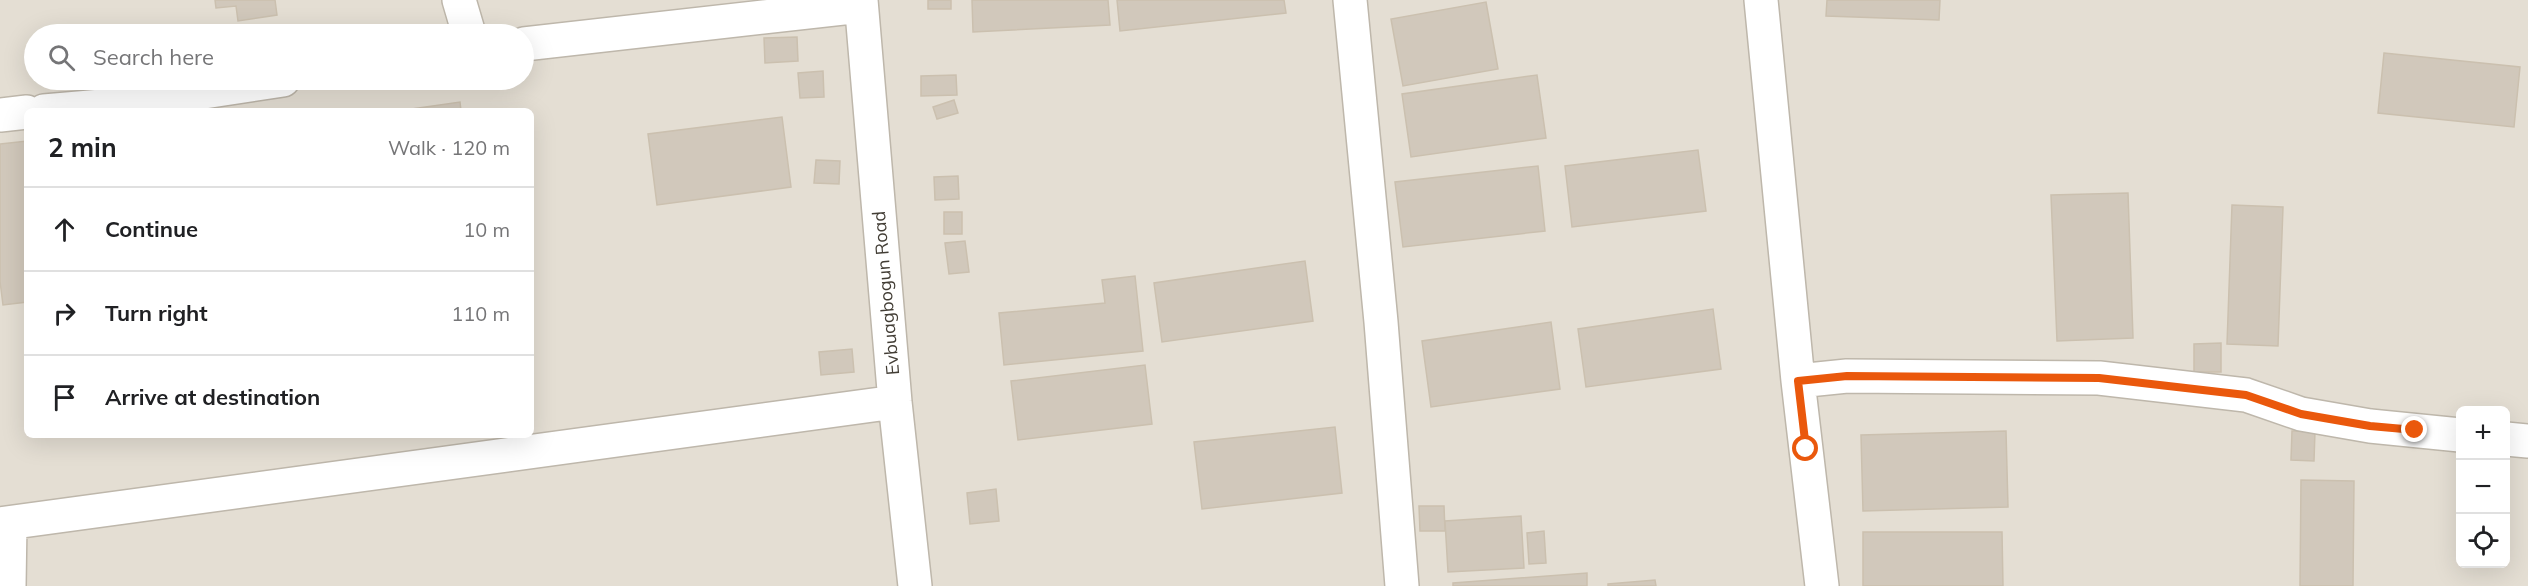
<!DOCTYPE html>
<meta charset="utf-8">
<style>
:root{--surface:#fff;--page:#f2f2f2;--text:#202124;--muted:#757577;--line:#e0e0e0}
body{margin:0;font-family:Mulish,sans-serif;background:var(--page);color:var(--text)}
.controls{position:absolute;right:18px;bottom:18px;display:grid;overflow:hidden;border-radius:9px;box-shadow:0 6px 24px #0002}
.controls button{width:54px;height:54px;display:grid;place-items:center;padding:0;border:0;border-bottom:2px solid var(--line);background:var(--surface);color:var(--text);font:30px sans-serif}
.stop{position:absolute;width:18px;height:18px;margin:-14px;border:4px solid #ea580c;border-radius:50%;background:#fff}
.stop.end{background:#ea580c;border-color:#fff;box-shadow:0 2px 6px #0008}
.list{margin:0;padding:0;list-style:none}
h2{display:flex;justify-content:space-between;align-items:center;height:78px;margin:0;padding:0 24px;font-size:26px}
h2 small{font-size:20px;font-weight:400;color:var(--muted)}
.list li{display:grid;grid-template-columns:39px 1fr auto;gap:18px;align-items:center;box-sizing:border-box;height:84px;padding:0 24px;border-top:2px solid var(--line)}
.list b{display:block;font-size:22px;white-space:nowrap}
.list em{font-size:20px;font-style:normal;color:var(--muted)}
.icon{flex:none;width:33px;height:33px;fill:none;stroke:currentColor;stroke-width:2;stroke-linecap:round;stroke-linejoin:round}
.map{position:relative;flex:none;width:2528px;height:586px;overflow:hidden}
.search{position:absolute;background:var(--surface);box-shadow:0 6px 24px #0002;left:24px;top:24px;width:510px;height:66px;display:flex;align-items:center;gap:15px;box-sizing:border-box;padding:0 21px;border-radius:33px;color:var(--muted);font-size:22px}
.panel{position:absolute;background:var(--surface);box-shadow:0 6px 24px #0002;left:24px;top:108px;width:510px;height:330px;border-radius:9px}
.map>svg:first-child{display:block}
.residential{fill:#e4ded3;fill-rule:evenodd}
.building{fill:#d1c8bb;stroke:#cbc0af;stroke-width:1.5}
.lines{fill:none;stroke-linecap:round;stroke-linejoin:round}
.minor-casing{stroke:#beb7ab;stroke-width:36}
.minor{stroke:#fff;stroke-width:33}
.route{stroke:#ea580c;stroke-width:8}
.labels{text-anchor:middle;stroke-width:4.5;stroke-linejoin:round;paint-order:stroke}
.street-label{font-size:18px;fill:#423d35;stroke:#fff}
</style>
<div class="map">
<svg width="2528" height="586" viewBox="0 0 2528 586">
<rect width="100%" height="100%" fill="#f0ede5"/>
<path class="residential" d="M0 0H2528V586H0ZM34 34H524V80H34ZM27 111H531V435H27ZM2460 410H2506V564H2460Z"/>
<path class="building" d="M215 0H275L277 15 238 21 236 6 216 8Z
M928 0H951V9H928Z
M972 0H1108L1110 25 973 32Z
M1117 0H1284L1286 13 1120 31Z
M1827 0H1940L1939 20 1826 16Z
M1486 2 1498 69 1403 86 1391 19Z
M138 29 171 34H137Z
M797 37 798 61 765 63 764 38Z
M2384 53 2520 67 2514 127 2378 113Z
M823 71 824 97 800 98 798 73Z
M956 75 957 95 921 96V76Z
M1537 75 1546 138 1411 157 1402 94Z
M954 100 958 113 937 119 933 107Z
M460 102 461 111H405V110Z
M782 117 791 187 657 205 648 134Z
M27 141V302L3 305 0 281V144Z
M1698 150 1706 211 1572 227 1565 166Z
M816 160 840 161 839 184 814 183Z
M1538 166 1545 231 1403 247 1395 182Z
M958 176 959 199 935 200 934 177Z
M2128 193 2133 338 2057 341 2051 195Z
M2232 205 2283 207 2278 346 2227 344Z
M944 212H962V234H944Z
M965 241 969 272 949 274 945 243Z
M1305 261 1313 321 1162 342 1154 283Z
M1135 276 1143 351 1004 365 999 313 1105 303 1102 280Z
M1713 309 1721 369 1586 387 1578 329Z
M1551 322 1560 389 1431 407 1422 341Z
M2221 343V372H2194V344Z
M852 349 854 372 821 375 819 352Z
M1145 365 1152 424 1018 440 1011 381Z
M1335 427 1342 493 1202 509 1194 442Z
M2006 431 2008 507 1863 511 1861 435Z
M2292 431H2315L2314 461 2291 460Z
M2301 480 2354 481 2353 586H2300Z
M996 489 999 521 970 524 967 493Z
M1419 506H1444L1445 531H1420Z
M1521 516 1524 568 1448 572 1445 521Z
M1544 531 1546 563 1529 564 1527 533Z
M1863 532H2002L2003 586H1863Z
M1587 573V586H1453V583Z
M1655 580 1656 586H1608V584Z"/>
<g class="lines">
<defs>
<path id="minor" d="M459 0 469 34
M861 0 895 402 915 586
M1350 0 1381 322 1402 586
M1761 0 1798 381 1822 586
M524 44 861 6
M44 111 125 104 283 80
M0 115 27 112
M1798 381 1847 376 2099 378 2246 395 2301 414 2370 426 2460 435
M2506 439 2528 441
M0 524 895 402
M9 586 10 523"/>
</defs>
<use href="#minor" class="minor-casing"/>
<use href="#minor" class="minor"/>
</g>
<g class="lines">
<path class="route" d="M1806 449 1798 381 1847 376 2099 378 2246 395 2301 414 2370 426 2415 430"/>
</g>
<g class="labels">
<g class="street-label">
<text transform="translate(886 293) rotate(-95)" y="6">Evbuagbogun Road</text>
</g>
</g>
</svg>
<div class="controls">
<button>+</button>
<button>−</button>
<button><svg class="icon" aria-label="locate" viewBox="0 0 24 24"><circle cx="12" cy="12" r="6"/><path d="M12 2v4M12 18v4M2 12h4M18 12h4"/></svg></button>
</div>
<div class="stop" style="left:1806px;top:449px"></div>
<div class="stop end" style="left:2415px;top:430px"></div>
<div class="search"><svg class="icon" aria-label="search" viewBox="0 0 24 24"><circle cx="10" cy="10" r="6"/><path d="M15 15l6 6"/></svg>Search here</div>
<section class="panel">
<h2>2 min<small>Walk · 120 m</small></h2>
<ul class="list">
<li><svg class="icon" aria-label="ahead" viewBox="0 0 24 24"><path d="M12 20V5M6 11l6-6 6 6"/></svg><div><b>Continue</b></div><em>10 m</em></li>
<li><svg class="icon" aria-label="right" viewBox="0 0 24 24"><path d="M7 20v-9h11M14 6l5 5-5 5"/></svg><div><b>Turn right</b></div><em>110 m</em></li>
<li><svg class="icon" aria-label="arrive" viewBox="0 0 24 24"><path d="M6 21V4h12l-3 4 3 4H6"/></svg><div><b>Arrive at destination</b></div></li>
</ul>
</section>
</div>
